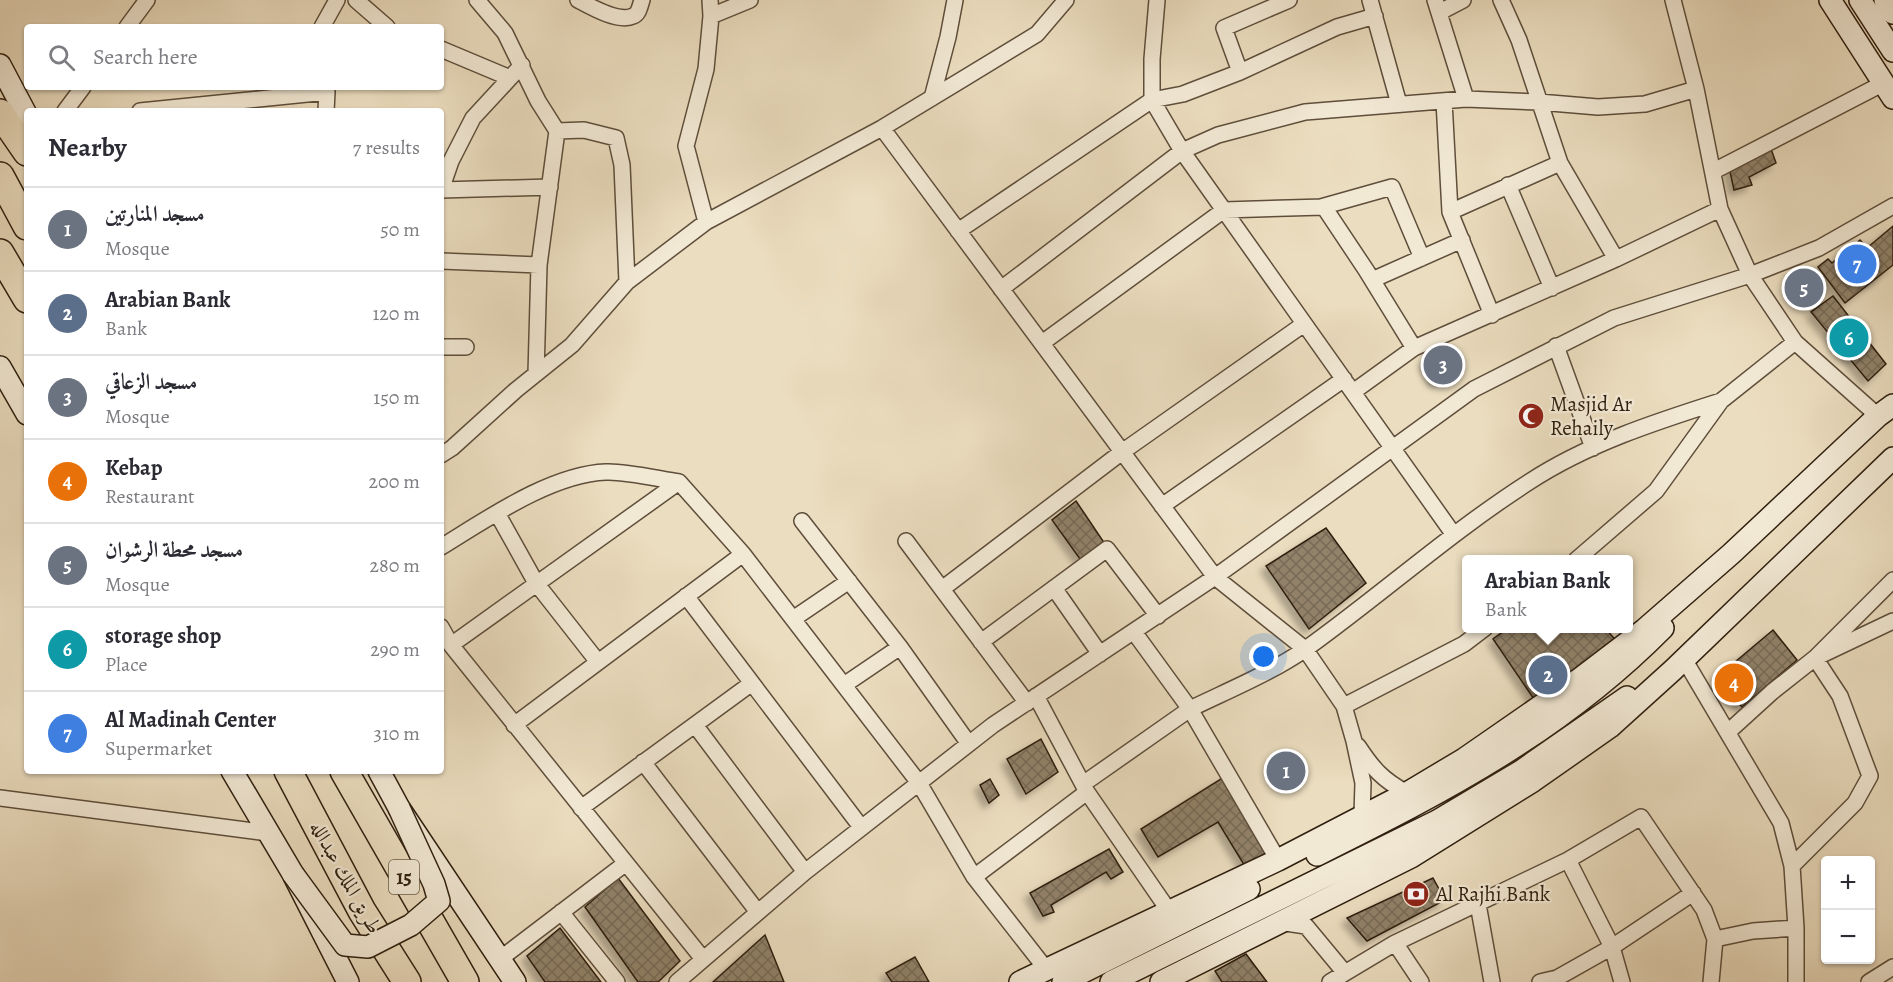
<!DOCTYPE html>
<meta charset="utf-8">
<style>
:root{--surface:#fff;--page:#f2f2f3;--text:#2b2b33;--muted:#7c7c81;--line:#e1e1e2;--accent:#8f2418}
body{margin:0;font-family:Alegreya,Amiri,serif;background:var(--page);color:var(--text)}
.controls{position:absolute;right:18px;bottom:18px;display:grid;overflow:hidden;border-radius:6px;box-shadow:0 2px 4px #0004}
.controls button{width:54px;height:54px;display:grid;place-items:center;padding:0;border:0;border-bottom:2px solid var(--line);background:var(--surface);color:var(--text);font:30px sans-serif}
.you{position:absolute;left:1264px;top:657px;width:21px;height:21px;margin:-15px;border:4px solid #fff;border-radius:50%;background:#1a73e8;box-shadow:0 0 0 9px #1a73e833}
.badge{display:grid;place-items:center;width:39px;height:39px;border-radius:50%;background:var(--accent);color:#fff;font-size:20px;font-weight:700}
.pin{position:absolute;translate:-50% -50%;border:3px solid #fff;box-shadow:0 2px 6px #0006}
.popup{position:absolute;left:1462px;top:555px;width:171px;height:78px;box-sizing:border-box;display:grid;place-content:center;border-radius:6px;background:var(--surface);filter:drop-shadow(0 2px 4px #0005);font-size:20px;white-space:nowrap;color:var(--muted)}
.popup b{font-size:22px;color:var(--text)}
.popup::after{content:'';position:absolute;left:50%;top:100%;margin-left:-12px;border:12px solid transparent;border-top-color:var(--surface)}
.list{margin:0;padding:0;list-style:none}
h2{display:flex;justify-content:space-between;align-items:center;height:78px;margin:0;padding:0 24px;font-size:26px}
h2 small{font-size:20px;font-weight:400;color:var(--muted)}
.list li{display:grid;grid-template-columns:39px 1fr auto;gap:18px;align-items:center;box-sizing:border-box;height:84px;padding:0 24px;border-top:2px solid var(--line)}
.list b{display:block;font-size:22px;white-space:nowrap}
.list p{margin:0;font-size:20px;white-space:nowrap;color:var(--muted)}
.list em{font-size:20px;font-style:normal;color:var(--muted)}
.icon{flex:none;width:33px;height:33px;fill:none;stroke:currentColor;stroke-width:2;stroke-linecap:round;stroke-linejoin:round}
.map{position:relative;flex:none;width:1893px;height:982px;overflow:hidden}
.search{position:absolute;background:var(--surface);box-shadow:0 2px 4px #0004;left:24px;top:24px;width:420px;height:66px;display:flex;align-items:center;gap:15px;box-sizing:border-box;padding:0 21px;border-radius:6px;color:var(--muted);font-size:22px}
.panel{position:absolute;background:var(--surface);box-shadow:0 2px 4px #0004;left:24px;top:108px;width:420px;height:666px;border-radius:6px}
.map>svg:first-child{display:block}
.building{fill:url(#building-cross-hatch);stroke:#2f1f0f;stroke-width:1.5;filter:url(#shadow)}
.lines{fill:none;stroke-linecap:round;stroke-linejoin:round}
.minor-casing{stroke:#5e4e3b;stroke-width:18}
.secondary-casing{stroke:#2f1f0f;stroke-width:24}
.motorway-casing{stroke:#2f1f0f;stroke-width:30}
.minor{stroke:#f2e9d5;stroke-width:15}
.secondary{stroke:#f2e9d5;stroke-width:21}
.motorway{stroke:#ebddbf;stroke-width:27}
.secondary-bridge-casing{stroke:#2f1f0f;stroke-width:24;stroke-linecap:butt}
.secondary-bridge{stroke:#f2e9d5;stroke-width:21}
.labels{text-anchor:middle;stroke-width:4.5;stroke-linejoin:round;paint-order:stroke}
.shield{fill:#f2e9d5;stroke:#6a5c4a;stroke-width:1.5}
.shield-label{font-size:20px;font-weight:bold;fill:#2f1f0f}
.poi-label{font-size:21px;fill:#2f1f0f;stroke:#f2e9d5;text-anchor:start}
.street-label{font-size:21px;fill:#2f1f0f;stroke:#f2e9d5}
</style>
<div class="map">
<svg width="1893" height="982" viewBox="0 0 1893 982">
<defs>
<pattern id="building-cross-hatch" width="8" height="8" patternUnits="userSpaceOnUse" patternTransform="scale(1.5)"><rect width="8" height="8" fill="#91826b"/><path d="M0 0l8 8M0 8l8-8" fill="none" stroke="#776a56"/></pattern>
<filter id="shadow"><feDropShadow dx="-5.5" dy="5.5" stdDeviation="3" flood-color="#0004"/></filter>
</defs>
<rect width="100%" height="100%" fill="#ebddbf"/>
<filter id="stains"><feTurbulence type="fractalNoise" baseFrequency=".00333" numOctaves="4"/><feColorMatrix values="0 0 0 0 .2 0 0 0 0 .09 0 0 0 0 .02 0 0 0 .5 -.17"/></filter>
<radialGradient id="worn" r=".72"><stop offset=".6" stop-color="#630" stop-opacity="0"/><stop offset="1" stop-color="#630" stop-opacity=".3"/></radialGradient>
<path class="building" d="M1770 146 1776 163 1749 177 1752 185 1734 190 1729 167Z
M1893 226V265L1845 303 1818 267 1828 259 1832 263 1860 240 1867 248Z
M1833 296 1886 364 1868 381 1811 312Z
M1450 350 1462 370 1436 382 1425 360Z
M1076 501 1105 544 1080 559 1052 520Z
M1326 528 1366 583 1309 629 1266 566Z
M1508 628H1605L1619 644 1538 705 1493 639Z
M1773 630 1797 660 1742 707 1716 678Z
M1041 739 1058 772 1026 794 1007 759Z
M1224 777 1270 855 1246 868 1218 822 1158 857 1141 829Z
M990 779 999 795 989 803 980 785Z
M1109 849 1123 872 1111 879 1106 872 1051 905 1054 912 1043 916 1030 893Z
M618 878 680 961 658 982H638L585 907Z
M1433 878 1445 900 1367 941 1347 918Z
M560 928 601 982H545L527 956Z
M765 935 784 982H713Z
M1246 954 1267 982H1222L1215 971Z
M915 957 929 982H892L886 973Z"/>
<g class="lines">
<defs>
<path id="minor" d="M356 0 387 27
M477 0 505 33 538 101 557 131
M578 0C591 7 619 23 633 16 639 14 640 6 642 0
M1157 0 1152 59V100L1182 151 1454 535
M1370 0 1399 104
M1435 0 1466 99
M1501 0 1519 40 1560 163 1616 259
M1673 0 1696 89 1720 209 1750 275 1795 342 1878 416
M1440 12 1463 0
M711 16 750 0
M127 27 147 0
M322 27 337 0
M441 49 510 78
M1240 72 1224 28 1289 0
M325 87 327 92 326 111
M932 98 948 37 955 0
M1444 101 1450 212 1492 315
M65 111 83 87
M140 111 327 92
M882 128 1215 577 1305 649 1344 706 1354 741 1363 783 1362 815
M1714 171 1882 84
M1508 185 1552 288
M441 190 451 161 473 118 522 65
M441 190 550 187
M1321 207 1392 187 1422 258
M1450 212 1560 163
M706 222 686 146 706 69 711 16 710 0
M958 231 1152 100 1183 94 1240 72 1337 27 1375 16
M441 261 539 265
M1372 280 1462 240
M1001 289 1182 151 1218 135 1305 112 1466 99 1539 102 1598 107 1645 104 1696 89
M1042 343 1224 210 1324 207 1366 270 1414 348
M1556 346 1593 448
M441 347H466
M536 374 539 265 557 131 584 130 616 138 622 165 627 282
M1353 392 1414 348 1616 259 1720 209
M441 455 452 448 516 390 572 345 627 282 706 222 882 128 963 79 1037 34 1066 0
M1162 506 1344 379
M497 513 536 583 598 662
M802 521 900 647
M906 541 1027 703
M441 547C487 519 551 474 606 472 625 471 659 479 679 482
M1576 560 1656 491 1721 401 1795 342
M1054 588 1100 654
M942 589 1122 452 1304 324
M686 596 861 827
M793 619 849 581
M441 627 451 645 703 959
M1134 632 1190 709C1229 690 1271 673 1307 648 1382 594 1451 532 1529 482 1587 444 1655 422 1721 401
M981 642 1107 549 1158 616
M451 645 679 482 743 554 919 783 974 877 1046 969
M1684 659 1781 823 1792 866 1796 928V982
M844 685 900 647 969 744
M1036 696 1087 792 1169 911
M1344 706 1464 644 1485 628
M514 725 743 554
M695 725 805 872
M1728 732 1772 692 1815 658 1893 621
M1358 746C1373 769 1383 780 1407 793
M643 762 757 911
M1083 784 1190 709 1278 860
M0 798 268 833
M581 808 752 683
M1568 860 1612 947 1622 982
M1792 866 1855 803 1870 776 1840 696 1815 658 1893 580
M974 877 1087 792
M1478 904 1492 982
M561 912 617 982
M1279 922 1306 926 1345 973
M1715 939 1753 931 1796 928
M1395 943 1421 982
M500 959 626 863
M677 982 805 872 993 725 1215 577 1474 389 1614 318 1750 275 1819 248 1893 206
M1330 982 1395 943 1568 860 1641 817 1704 910 1715 939 1711 982
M1540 982 1557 978 1612 947 1693 893
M1869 982 1893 967"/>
<path id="secondary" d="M1830 0 1893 98
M1860 0 1893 51
M1885 0 1893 13
M0 65 27 116
M0 367 27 414
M232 771 293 874 348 982
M379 771 399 808 515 982
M1317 855C1446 791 1561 731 1663 628
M1020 982 1278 860 1407 793 1464 759 1578 680 1645 629 1731 554 1878 416 1893 405
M1063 982 1249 889
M1111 982 1437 821 1521 771 1627 697
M1161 982 1411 857 1533 781 1610 727 1673 670 1893 458"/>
<path id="motorway" d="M0 113 27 152
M0 176 27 226
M0 253 27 299
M288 771 362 911 407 982
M344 771 465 982"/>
</defs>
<use href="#minor" class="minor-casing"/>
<use href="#secondary" class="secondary-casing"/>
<use href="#motorway" class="motorway-casing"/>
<use href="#minor" class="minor"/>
<use href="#secondary" class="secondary"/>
<use href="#motorway" class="motorway"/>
<defs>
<path id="secondary-bridge" d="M293 874 345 945 368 947 411 925 439 901 434 884 399 808"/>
</defs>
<use href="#secondary-bridge" class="secondary-bridge-casing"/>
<use href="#secondary-bridge" class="secondary-bridge"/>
</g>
<defs>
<symbol id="mosque-disc" viewBox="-11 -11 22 22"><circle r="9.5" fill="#8f2418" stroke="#f2e9d5"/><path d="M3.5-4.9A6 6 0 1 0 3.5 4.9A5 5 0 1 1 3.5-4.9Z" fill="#fff"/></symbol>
<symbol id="bank-disc" viewBox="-11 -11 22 22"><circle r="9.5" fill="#8f2418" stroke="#f2e9d5"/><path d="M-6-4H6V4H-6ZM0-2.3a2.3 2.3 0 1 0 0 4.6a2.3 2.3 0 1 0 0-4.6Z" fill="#fff"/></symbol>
</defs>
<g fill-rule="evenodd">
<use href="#mosque-disc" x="1516" y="401" width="30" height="30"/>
<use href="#bank-disc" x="1401" y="879" width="30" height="30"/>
</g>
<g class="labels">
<rect class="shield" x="389" y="860" width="30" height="34" rx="4.5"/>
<g class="shield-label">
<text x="404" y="884">15</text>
</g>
<g class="poi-label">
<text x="1550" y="411">Masjid Ar<tspan x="1550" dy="24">Rehaily</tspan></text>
<text x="1436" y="901">Al Rajhi Bank</text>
</g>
<g class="street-label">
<text transform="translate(346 877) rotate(61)" y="7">طريق الملك عبدالله</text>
</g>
</g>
<rect width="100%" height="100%" filter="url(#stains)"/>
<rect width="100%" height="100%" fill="url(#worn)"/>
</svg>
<div class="controls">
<button>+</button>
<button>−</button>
</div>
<div class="you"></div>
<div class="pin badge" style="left:1286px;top:771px;background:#6b7280">1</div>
<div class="pin badge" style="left:1548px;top:675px;background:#5c6f8a">2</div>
<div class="popup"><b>Arabian Bank</b>Bank</div>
<div class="pin badge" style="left:1443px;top:365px;background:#6b7280">3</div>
<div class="pin badge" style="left:1734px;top:683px;background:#e8710a">4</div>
<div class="pin badge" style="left:1804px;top:288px;background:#6b7280">5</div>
<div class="pin badge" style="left:1849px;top:338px;background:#0f9aa8">6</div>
<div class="pin badge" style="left:1857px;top:264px;background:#3f7fe0">7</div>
<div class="search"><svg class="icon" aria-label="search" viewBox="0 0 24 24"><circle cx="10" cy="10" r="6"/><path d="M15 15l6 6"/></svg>Search here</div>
<section class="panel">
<h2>Nearby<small>7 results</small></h2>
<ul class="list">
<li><span class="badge" style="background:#6b7280">1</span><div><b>مسجد المنارتين</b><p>Mosque</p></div><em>50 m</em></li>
<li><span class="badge" style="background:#5c6f8a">2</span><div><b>Arabian Bank</b><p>Bank</p></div><em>120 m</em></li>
<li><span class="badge" style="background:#6b7280">3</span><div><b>مسجد الزعاقي</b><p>Mosque</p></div><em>150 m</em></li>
<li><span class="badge" style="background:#e8710a">4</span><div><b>Kebap</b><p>Restaurant</p></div><em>200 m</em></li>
<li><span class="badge" style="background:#6b7280">5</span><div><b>مسجد محطة الرشوان</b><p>Mosque</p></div><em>280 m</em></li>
<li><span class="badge" style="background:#0f9aa8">6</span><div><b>storage shop</b><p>Place</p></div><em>290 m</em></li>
<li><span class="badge" style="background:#3f7fe0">7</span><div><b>Al Madinah Center</b><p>Supermarket</p></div><em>310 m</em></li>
</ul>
</section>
</div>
